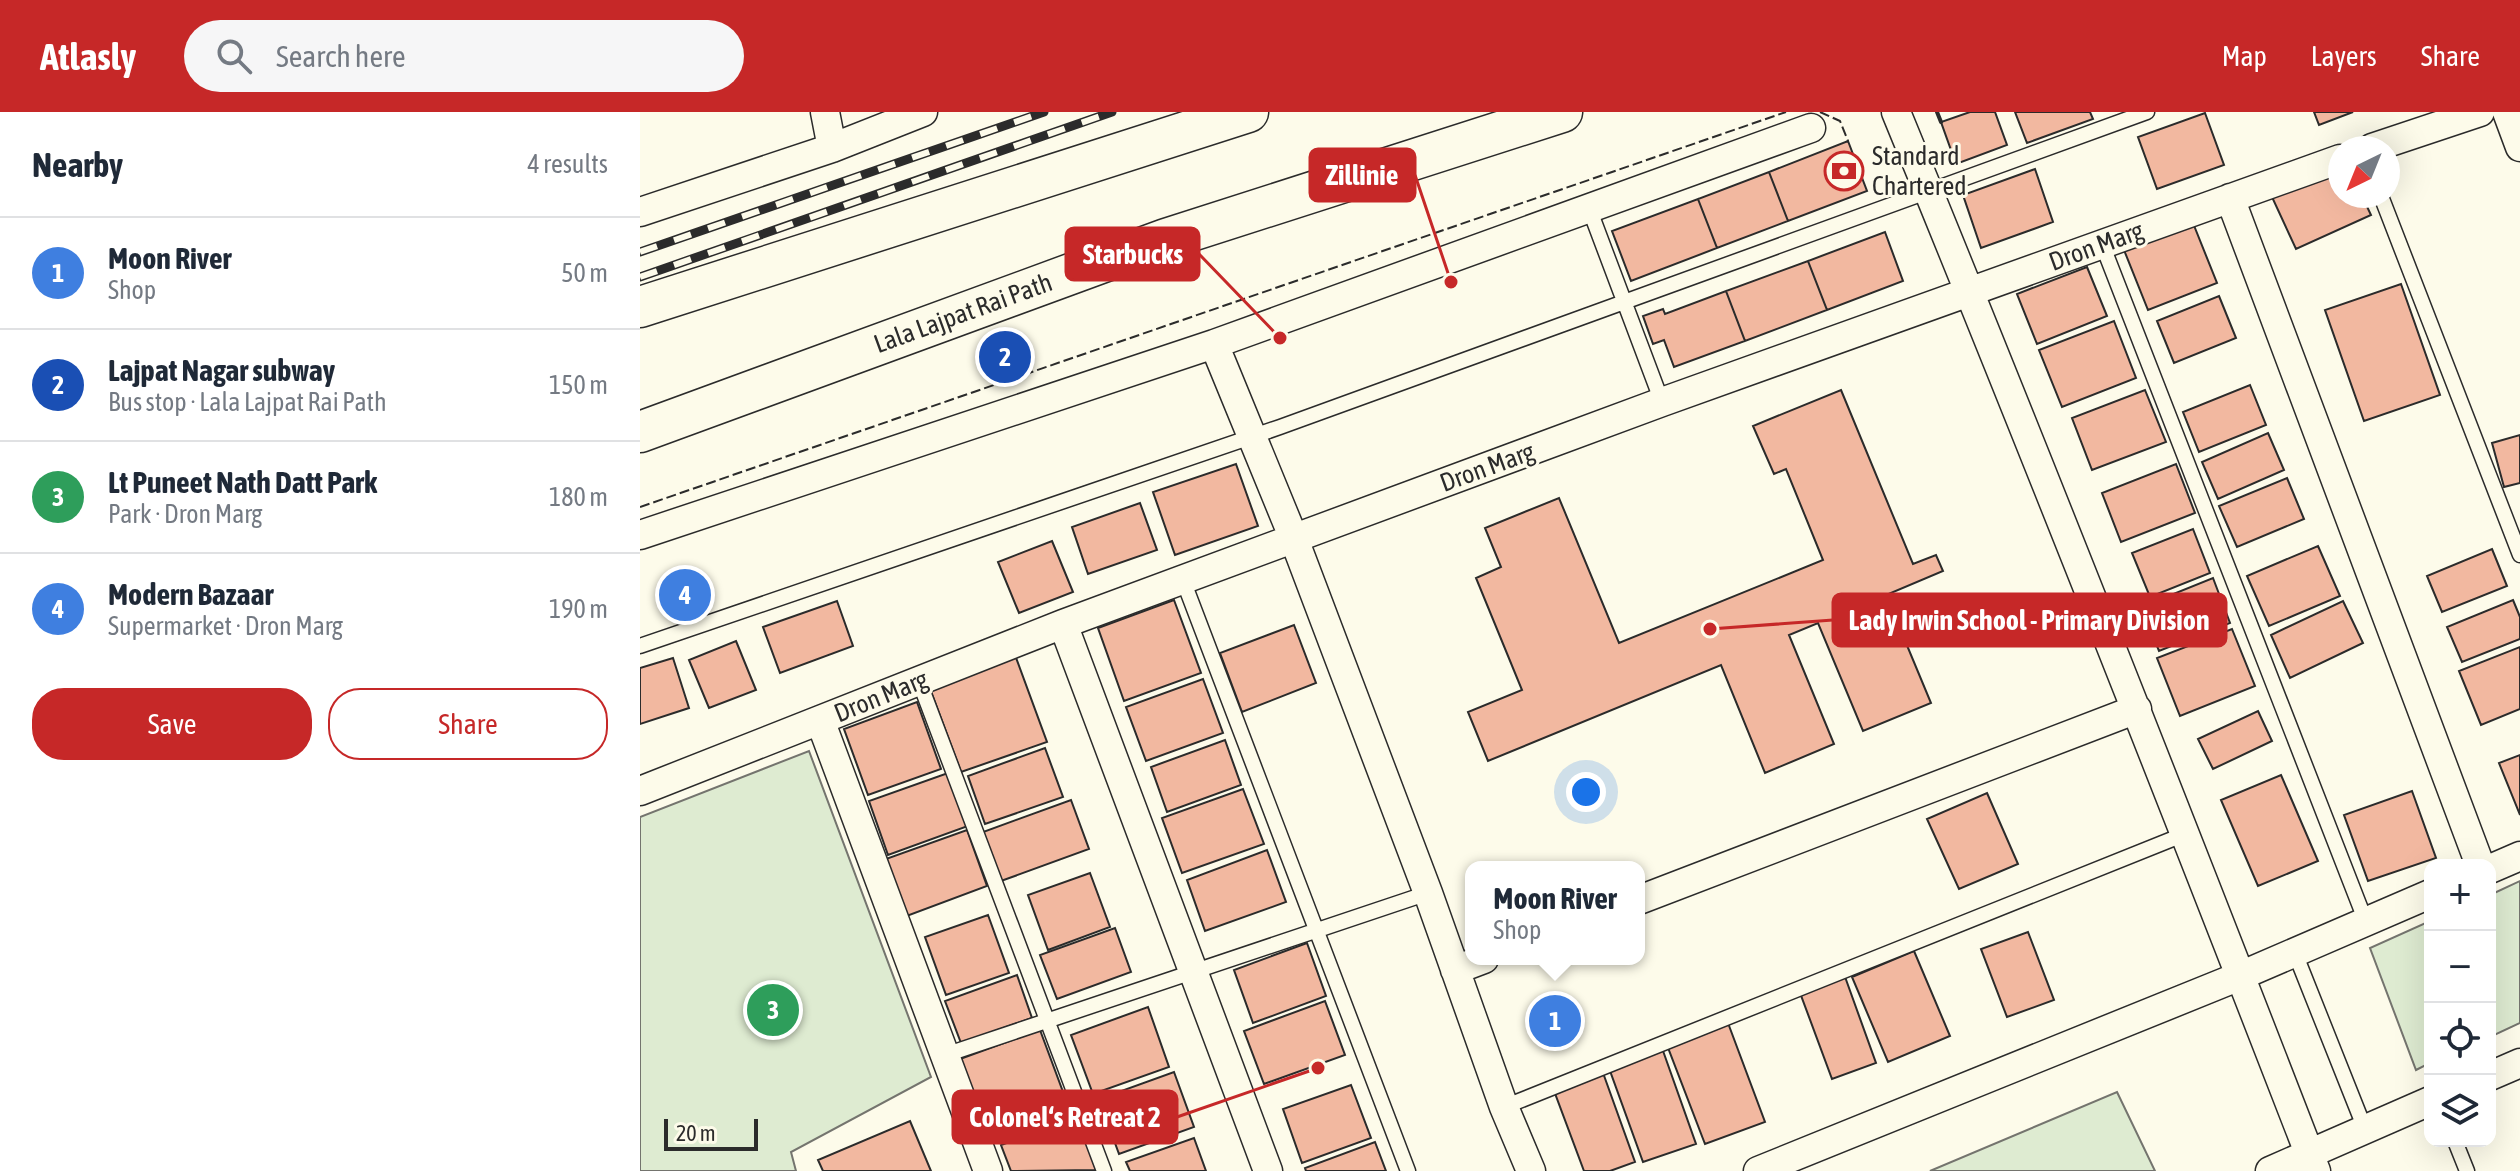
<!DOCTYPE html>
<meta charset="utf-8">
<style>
:root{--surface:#fff;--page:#f6f6f7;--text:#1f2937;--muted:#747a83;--line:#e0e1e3;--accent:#c62828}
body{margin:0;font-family:"Asap Condensed",sans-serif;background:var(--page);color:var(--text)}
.controls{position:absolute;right:24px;bottom:24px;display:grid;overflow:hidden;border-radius:16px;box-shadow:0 8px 32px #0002}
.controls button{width:72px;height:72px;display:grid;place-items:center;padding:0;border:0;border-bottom:2px solid var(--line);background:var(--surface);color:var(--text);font:40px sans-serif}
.compass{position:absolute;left:1688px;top:24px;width:72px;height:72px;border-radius:50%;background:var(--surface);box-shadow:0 8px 32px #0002;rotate:223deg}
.scale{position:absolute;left:24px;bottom:20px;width:94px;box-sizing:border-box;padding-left:8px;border:4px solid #2b2b2b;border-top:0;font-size:22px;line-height:28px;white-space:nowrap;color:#2b2b2b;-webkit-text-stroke:6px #fdfbea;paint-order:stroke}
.you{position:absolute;left:946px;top:680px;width:28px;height:28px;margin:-20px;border:6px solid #fff;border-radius:50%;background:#1a73e8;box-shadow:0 0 0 12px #1a73e833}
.badge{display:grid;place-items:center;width:52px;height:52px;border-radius:50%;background:var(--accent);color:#fff;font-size:26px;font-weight:700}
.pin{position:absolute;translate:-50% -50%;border:4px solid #fff;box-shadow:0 2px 8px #0006}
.popup{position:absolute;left:825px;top:749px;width:180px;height:104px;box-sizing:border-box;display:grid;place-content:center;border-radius:16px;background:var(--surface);filter:drop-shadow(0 2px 6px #0005);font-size:26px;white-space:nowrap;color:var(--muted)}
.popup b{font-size:30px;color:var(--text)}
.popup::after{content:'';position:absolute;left:50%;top:100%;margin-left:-16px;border:16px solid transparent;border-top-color:var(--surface)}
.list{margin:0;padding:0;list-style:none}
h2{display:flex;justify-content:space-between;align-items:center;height:104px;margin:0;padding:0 32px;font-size:34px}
h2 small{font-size:26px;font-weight:400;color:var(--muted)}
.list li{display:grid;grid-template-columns:52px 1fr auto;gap:24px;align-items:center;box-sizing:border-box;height:112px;padding:0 32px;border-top:2px solid var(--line)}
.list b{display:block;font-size:30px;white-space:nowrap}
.list p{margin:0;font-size:26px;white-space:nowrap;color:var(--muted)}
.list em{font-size:26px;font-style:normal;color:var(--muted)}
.actions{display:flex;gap:16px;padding:24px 32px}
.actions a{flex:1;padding:18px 0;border:2px solid var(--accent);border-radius:32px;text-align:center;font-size:28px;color:var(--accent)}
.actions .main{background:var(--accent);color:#fff}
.icon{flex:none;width:44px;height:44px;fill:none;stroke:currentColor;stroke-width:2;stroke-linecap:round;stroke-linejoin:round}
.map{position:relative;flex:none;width:1880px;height:1059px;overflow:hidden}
header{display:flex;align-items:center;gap:48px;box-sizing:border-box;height:112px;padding:0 40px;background:var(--accent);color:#fff}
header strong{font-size:38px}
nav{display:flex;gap:44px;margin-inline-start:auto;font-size:28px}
.search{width:560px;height:72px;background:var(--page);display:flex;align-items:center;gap:20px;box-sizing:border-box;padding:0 28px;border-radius:44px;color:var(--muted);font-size:30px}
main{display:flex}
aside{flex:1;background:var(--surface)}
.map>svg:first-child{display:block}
.green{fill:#deebd1;stroke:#74746e;stroke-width:2}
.building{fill:#f2b8a0;stroke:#2b2b2b;stroke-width:2}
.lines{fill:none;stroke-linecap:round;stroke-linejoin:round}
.lane-casing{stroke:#2b2b2b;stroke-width:17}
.street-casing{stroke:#2b2b2b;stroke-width:31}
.secondary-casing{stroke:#2b2b2b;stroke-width:43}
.lane{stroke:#fdfbea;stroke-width:14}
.street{stroke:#fdfbea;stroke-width:28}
.secondary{stroke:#fdfbea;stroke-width:40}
.rail-casing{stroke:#2b2b2b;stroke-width:9}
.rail{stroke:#fdfbea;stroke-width:6;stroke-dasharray:18;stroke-linecap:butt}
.fence{stroke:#2b2b2b;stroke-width:2;stroke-dasharray:10 4;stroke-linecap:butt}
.wall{stroke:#2b2b2b;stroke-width:4}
.labels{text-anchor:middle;stroke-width:6;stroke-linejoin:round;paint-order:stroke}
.poi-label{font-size:26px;fill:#2b2b2b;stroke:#fdfbea;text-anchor:start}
.street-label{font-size:26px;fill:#2b2b2b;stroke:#fdfbea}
.leader{fill:none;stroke:#c62828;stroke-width:3}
.callout-dot{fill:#c62828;stroke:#fdfbea;stroke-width:3}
.callout{fill:#c62828;stroke:#c62828;stroke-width:3}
.callout-label{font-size:28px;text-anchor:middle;font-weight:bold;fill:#fff}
</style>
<header>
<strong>Atlasly</strong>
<div class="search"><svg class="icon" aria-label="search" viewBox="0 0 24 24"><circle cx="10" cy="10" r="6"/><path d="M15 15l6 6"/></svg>Search here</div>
<nav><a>Map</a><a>Layers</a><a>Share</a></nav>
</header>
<main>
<aside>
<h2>Nearby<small>4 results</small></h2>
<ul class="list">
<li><span class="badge" style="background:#3f7fe0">1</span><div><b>Moon River</b><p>Shop</p></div><em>50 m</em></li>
<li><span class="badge" style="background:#1a4fb4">2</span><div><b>Lajpat Nagar subway</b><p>Bus stop · Lala Lajpat Rai Path</p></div><em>150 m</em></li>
<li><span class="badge" style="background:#2e9e5b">3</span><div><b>Lt Puneet Nath Datt Park</b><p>Park · Dron Marg</p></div><em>180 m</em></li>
<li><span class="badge" style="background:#3f7fe0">4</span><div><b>Modern Bazaar</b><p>Supermarket · Dron Marg</p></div><em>190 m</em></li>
</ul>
<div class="actions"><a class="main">Save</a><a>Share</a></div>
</aside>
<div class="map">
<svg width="1880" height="1059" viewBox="0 0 1880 1059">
<rect width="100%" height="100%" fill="#fdfbea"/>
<path class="green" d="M169 639 291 965 151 1040 156 1059H0V705Z
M1880 769V911L1850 925V783Z
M1790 809V951L1776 958 1730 836Z
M1477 980 1515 1059H1290Z"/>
<path class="building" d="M1330 0H1355L1367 33 1316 52 1301 10Z
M1375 0H1450L1453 7 1387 31Z
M1674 0H1713L1679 13Z
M1565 1 1584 53 1517 77 1498 25Z
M1208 29 1227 79 1148 109 1129 60Z
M1700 53V84H1722L1731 103 1656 137 1632 85Z
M1395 57 1413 110 1341 136 1323 83Z
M1129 60 1148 109 1077 136 1058 87Z
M1058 87 1077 136 991 169 972 119Z
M1553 111 1577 171 1508 198 1484 138Z
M1245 120 1263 169 1187 198 1168 149Z
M1168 149 1187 198 1105 229 1086 179Z
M1447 155 1467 204 1397 232 1377 182Z
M1761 172 1800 283 1724 309 1685 198Z
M1086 179 1105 229 1034 255 1024 228 1013 232 1003 204 1023 197 1025 202Z
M1579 184 1596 226 1534 251 1517 209Z
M1474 209 1496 266 1422 295 1399 238Z
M1610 273 1626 313 1559 340 1543 300Z
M1201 278 1273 452 1296 443 1303 459 1246 483 1291 591 1223 619 1178 511 1149 523 1194 632 1125 661 1081 553 848 649 828 600 882 578 836 466 861 455 845 416 919 386 979 531 1183 448 1146 357 1134 362 1113 314Z
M1505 278 1526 330 1452 358 1432 306Z
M1628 321 1644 358 1578 387 1562 350Z
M1880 323V371L1864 375 1852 331Z
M596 352 618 414 535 443 513 380Z
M1536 352 1555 401 1481 430 1462 381Z
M1647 366 1664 407 1597 435 1579 394Z
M500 391 517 438 448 462 432 415Z
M1553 417 1570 461 1510 485 1492 441Z
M412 429 433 480 379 501 358 450Z
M1678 434 1700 484 1629 514 1607 464Z
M1852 437 1867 474 1802 500 1787 464Z
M1573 466 1590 511 1519 539 1501 495Z
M534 488 561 561 484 589 458 516Z
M1873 488 1880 505V527L1822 550 1807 515Z
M197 489 213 534 140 561 123 515Z
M1703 489 1723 531 1650 566 1631 523Z
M654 513 676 571 602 600 580 541Z
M1592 517 1615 574 1540 604 1517 546Z
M96 529 116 578 69 596 49 548Z
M1880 535V597L1841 613 1819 559Z
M375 543 407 630 321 660 289 574Z
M33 546 49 596 0 612V556Z
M563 567 583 621 506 649 486 595Z
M277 590 301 657 228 683 204 617Z
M1618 599 1632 629 1573 657 1558 627Z
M585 628 601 673 527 700 511 655Z
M405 636 423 685 345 712 328 664Z
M1880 643V703L1859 651Z
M308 661 328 714 248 743 229 689Z
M1641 663 1678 749 1618 774 1581 688Z
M603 677 624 732 542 761 522 706Z
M1772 679 1796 746 1728 769 1704 703Z
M1347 681 1378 752 1319 777 1287 707Z
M431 688 449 737 361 769 343 720Z
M327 718 347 774 264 805 243 748Z
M627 738 646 790 565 819 547 768Z
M450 761 470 815 408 838 388 783Z
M348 803 369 861 306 883 285 825Z
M475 816 491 860 417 887 400 843Z
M1388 820 1414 888 1367 905 1341 837Z
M667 831 686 884 613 911 594 858Z
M1274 839 1310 924 1248 950 1212 865Z
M1204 862 1236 951 1192 967 1159 878Z
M377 863 392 906 321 931 305 889Z
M685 889 705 943 624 972 604 919Z
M508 895 529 955 453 982 431 923Z
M1088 911 1125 1010 1065 1032 1027 933Z
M400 918 426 988 345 1017 320 947Z
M1022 936 1056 1032 1003 1050 969 956Z
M962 958 995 1050 970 1059H944L913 976Z
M534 960 554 1015 479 1042 459 987Z
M711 973 731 1026 662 1051 643 997Z
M438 1006 456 1058 371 1059 361 1033Z
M270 1009 291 1059H183L178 1048Z
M554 1026 566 1059H490L486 1050Z
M735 1030 746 1059H666L665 1056Z"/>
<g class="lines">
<defs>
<path id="lane" d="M1741 84 1880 443
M949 96 1022 290
M1462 132 1726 810
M543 468 768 1059
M0 534 640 315 1507 0
M279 569 464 1059
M1655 841 1725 1017
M305 943 788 781
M864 995 1545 722
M1815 1029 1827 1059"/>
<path id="street" d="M185 0 192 36
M1256 0C1400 351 1539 705 1676 1059
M1867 0 1880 35
M1732 36 1840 0
M1590 86 1840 753
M0 100 192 36 283 0
M574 232 654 427 788 781 864 995 891 1059
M0 423 574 232 1171 16
M423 512 628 1059
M180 608 348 1059
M0 679 423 512 1022 290 1700 47
M1850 757 1880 744
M999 788 1497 597
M815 858 844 847
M1850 964 1880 951
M1118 1059 1600 864 1790 782
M1630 1059 1790 989"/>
<path id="secondary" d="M0 195 608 0
M0 320 526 127 922 0"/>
</defs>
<use href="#lane" class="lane-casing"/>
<use href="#street" class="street-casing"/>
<use href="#secondary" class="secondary-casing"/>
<use href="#lane" class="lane"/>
<use href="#street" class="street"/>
<use href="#secondary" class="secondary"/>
<defs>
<path id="rail" d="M0 140 404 0
M0 165 472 0"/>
</defs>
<use href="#rail" class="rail-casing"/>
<use href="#rail" class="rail"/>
<path class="fence" d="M1180 0 1200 9 1208 29
M0 395 1146 0"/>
<path class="wall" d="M1297 0 1301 10"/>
</g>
<defs>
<symbol id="bank-ring" viewBox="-11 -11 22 22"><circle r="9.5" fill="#fdfbea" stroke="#c62828" stroke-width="1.5"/><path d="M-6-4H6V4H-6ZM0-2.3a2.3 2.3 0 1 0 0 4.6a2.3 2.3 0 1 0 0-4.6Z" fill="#c62828"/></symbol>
</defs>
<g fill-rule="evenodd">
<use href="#bank-ring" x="1182" y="37" width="44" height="44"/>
</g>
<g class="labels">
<g class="poi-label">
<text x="1232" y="53">Standard<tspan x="1232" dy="30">Chartered</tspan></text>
</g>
<g class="street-label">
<text transform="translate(1456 134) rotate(-20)" y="9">Dron Marg</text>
<text transform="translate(323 201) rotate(-20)" y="9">Lala Lajpat Rai Path</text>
<text transform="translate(847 355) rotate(-20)" y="9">Dron Marg</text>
<text transform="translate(241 584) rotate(-22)" y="9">Dron Marg</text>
</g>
</g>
<path class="leader" d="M811 170L775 63M640 226L559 142M1070 517L1193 508M678 956L537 1005"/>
<g class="callout-dot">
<circle cx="811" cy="170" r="8"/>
<circle cx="640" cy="226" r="8"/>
<circle cx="1070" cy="517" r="8"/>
<circle cx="678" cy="956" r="8"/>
</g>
<g class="callout">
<rect x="670" y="37" width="105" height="52" rx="8"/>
<rect x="426" y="116" width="133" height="52" rx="8"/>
<rect x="1193" y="482" width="393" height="52" rx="8"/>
<rect x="313" y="979" width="224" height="52" rx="8"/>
</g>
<g class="callout-label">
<text x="722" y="73">Zillinie</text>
<text x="493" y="152">Starbucks</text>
<text x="1389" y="518">Lady Irwin School - Primary Division</text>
<text x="425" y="1015">Colonel‘s Retreat 2</text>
</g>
</svg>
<div class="controls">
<button>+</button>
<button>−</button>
<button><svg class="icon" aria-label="locate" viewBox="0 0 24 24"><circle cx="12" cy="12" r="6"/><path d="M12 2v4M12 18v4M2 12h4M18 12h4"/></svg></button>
<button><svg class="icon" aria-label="layers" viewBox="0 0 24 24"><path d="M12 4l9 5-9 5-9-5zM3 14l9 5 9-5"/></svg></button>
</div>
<svg class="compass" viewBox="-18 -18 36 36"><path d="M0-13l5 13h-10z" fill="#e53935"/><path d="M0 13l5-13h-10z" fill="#747a83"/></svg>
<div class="scale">20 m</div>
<div class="you"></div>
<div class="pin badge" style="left:915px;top:909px;background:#3f7fe0">1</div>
<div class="popup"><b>Moon River</b>Shop</div>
<div class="pin badge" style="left:365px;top:245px;background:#1a4fb4">2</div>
<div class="pin badge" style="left:133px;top:898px;background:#2e9e5b">3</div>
<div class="pin badge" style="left:45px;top:483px;background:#3f7fe0">4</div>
</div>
</main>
